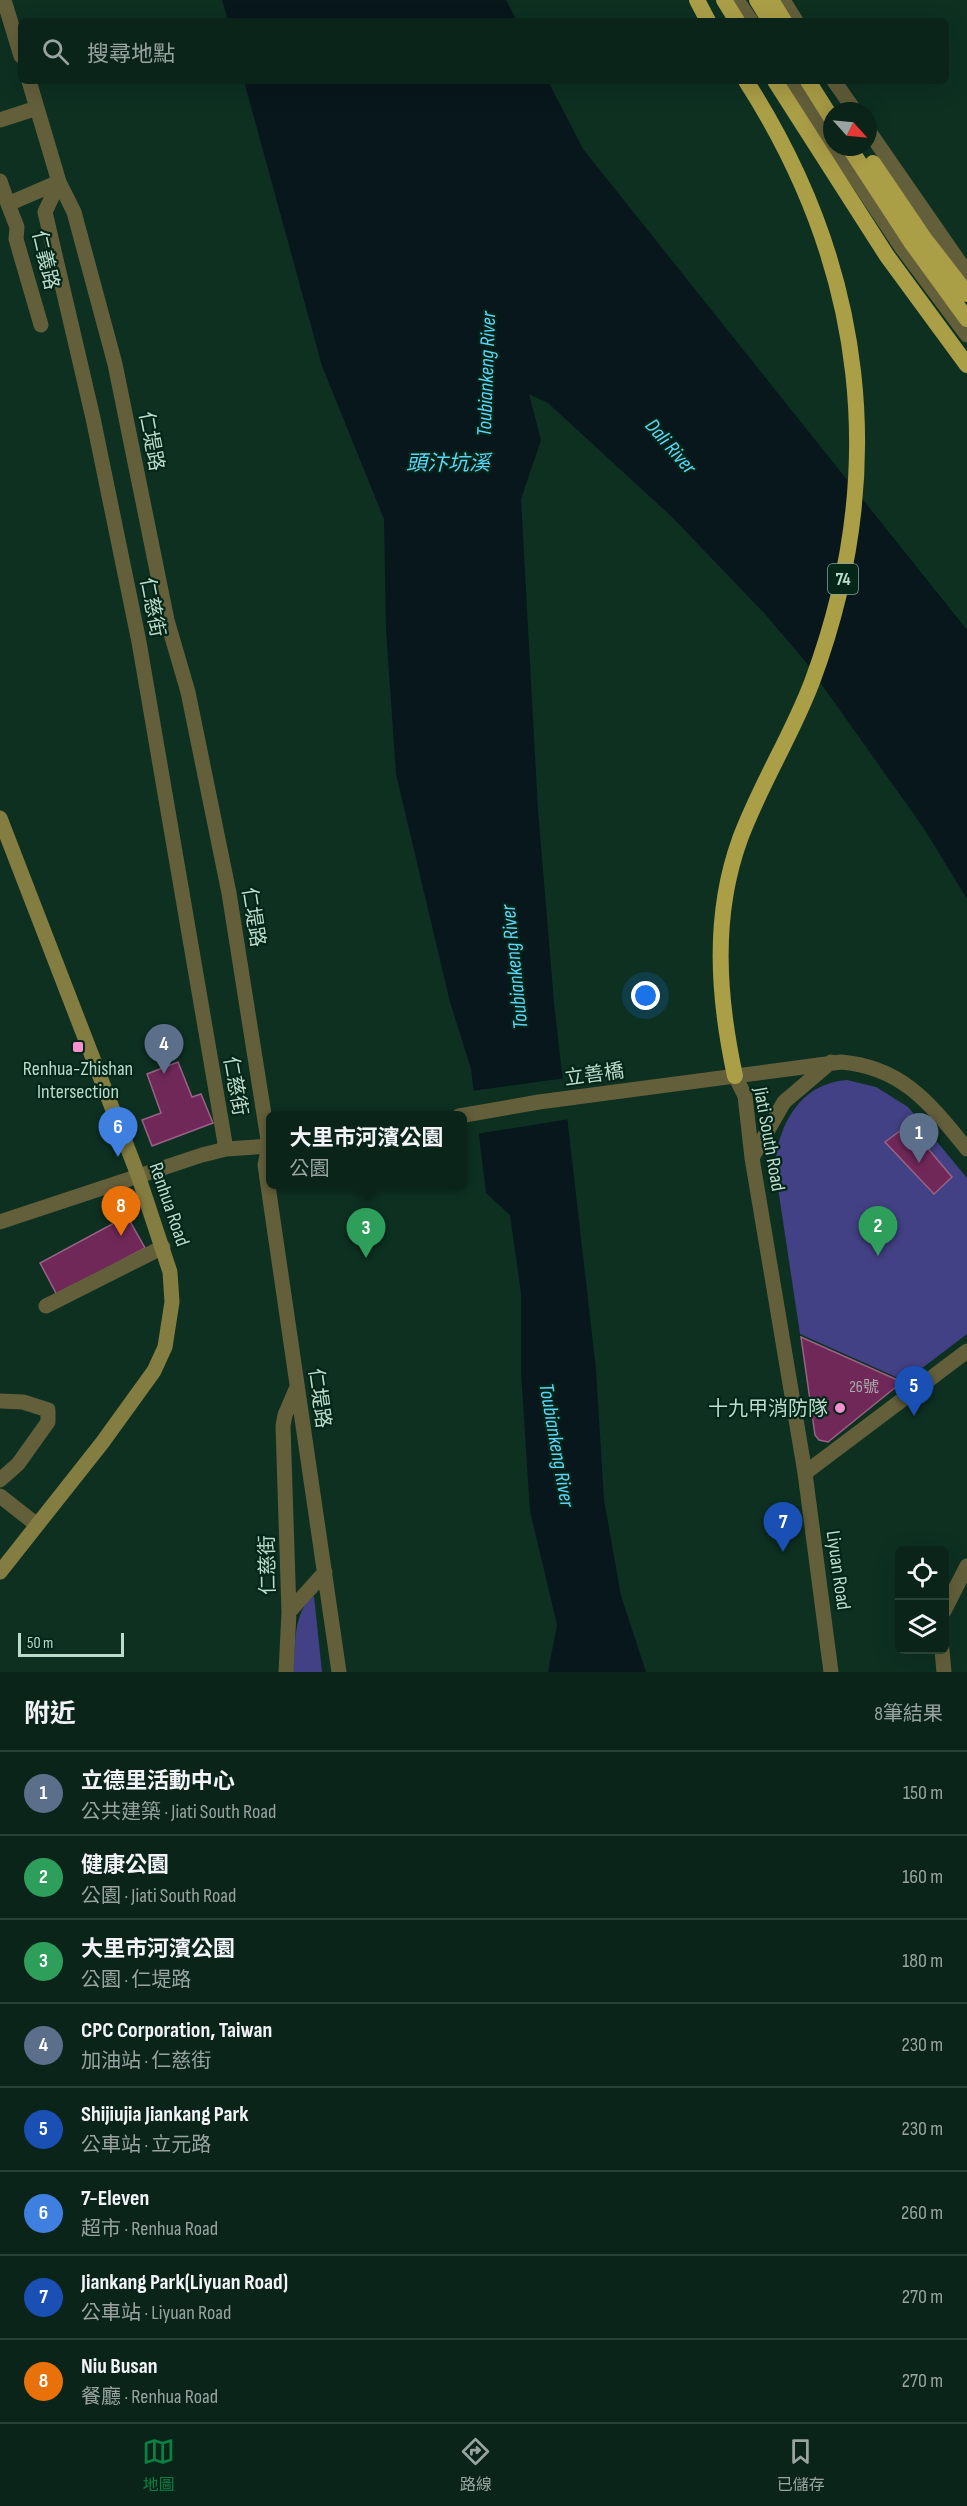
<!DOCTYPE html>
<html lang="zh-TW">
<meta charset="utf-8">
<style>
:root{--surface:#0a2419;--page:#132c22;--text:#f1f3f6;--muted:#99a4a2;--line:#2a4138;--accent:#0b8043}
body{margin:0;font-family:"Sofia Sans Condensed","Noto Sans TC",sans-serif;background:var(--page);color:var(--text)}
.controls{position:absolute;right:18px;bottom:18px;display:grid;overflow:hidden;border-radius:9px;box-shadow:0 6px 24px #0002}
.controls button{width:54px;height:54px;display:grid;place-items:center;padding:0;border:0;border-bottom:2px solid var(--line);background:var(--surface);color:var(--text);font:30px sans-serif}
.compass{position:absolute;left:823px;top:102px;width:54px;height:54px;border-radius:50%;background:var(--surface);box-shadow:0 6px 24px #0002;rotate:117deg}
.scale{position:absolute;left:18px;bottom:15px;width:106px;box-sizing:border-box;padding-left:6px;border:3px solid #bcdbca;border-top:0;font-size:16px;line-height:21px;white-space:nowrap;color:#bcdbca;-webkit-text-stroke:4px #032618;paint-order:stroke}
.you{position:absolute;left:646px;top:996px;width:21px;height:21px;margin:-15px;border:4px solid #fff;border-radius:50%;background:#1a73e8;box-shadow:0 0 0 9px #1a73e833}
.badge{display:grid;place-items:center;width:39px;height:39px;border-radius:50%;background:var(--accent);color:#fff;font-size:20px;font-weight:700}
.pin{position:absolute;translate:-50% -50px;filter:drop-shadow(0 2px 3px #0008)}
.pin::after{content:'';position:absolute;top:32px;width:21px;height:18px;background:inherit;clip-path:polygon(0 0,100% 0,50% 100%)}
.popup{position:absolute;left:266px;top:1111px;width:201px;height:78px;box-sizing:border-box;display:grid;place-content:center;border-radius:9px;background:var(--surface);filter:drop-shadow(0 2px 4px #0005);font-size:20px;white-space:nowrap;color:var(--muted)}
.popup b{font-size:22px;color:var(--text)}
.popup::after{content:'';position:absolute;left:50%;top:100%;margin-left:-12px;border:12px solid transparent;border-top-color:var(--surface)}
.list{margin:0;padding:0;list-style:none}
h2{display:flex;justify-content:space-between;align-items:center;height:78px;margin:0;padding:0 24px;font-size:26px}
h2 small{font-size:20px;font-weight:400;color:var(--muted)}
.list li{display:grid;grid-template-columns:39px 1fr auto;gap:18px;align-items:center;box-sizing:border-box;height:84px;padding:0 24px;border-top:2px solid var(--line)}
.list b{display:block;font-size:22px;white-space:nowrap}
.list p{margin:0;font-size:20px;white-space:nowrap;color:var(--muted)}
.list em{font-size:20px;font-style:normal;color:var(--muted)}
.icon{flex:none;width:33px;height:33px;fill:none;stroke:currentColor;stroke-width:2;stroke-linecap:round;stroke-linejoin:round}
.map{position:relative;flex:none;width:967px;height:1672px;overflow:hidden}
.search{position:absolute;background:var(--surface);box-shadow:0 6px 24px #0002;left:18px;right:18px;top:18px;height:66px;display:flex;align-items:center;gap:15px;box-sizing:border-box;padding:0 21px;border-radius:9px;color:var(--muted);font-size:22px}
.sheet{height:750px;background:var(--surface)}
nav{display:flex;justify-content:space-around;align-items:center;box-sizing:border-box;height:84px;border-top:2px solid var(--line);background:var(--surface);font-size:16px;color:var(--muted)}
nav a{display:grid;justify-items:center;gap:3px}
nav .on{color:var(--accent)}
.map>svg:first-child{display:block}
.green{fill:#434185}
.water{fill:#08171c}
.pier{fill:#0d3021}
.building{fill:#702859;stroke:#986384;stroke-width:1.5}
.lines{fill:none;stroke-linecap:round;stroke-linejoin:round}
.minor{stroke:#635f3b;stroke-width:15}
.tertiary{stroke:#635f3b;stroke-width:15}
.secondary{stroke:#847d42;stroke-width:15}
.trunk{stroke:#aa9e47;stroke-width:16}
.poi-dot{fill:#f590d1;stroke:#032618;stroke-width:2}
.labels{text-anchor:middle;stroke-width:4.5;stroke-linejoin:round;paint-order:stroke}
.number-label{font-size:16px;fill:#a9aeae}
.shield{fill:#032618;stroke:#84a595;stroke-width:1.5}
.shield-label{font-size:18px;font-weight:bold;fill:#bcdbca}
.street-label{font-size:20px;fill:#bcdbca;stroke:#032618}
.poi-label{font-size:20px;fill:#bcdbca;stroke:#032618}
.water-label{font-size:21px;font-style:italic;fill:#5dd4fa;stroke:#032618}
</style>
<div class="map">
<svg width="967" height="1672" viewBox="0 0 967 1672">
<rect width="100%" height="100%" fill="#0d3021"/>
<path class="green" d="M847 1080 876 1087 908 1107 967 1178V1334L905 1381 800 1334 775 1168C777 1126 800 1083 847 1080Z
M314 1596 322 1672H293C296 1647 292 1612 314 1596Z"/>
<path class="water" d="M222 0H506L517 21H228Z
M244 81H548L583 149 967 630V899L925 830 805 661 765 614 672 517 548 403 529 394 541 440 521 499 538 810 554 1003 596 1369 604 1500 621 1596 646 1672H548L557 1625 530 1511 521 1371V1293L510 1215 486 1193 471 1069 450 1002 396 774 386 629 384 519 322 366Z"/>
<path class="pier" d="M566 1078 570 1119 476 1134 471 1091Z"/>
<path class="building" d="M178 1062 192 1097 201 1094 213 1123 152 1146 142 1120 161 1113 147 1074Z
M908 1125 952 1177 934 1194 885 1142Z
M127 1216 145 1248 57 1295 40 1263Z
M801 1337 902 1382 828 1442 819 1440 815 1435Z"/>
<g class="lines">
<path class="minor" d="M4 0 21 56
M29 81 59 182 74 212 115 364 167 620 188 692 229 893 269 1146 265 1165 339 1672
M0 120 37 108
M0 181 8 204 59 182
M59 182 45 212 93 418 139 642 226 1149
M8 204 17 227 16 239 41 325
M735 1076 745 1096 752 1158 805 1473 831 1672
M459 1116 539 1102 841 1062C903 1067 931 1105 967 1149
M752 1158 784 1102 831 1062
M0 1222 202 1155 226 1149 270 1146
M46 1306 163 1247
M0 1401 23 1402 48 1410V1422L18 1464 0 1480
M805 1473 967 1351
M0 1496 37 1525
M944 1611 967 1566
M289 1612 325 1572
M942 1650 944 1672
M286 1672 289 1612 283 1426 285 1415 297 1387"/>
<path class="tertiary" d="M737 0 751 21
M783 0 796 21
M791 81 832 142
M834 81 855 111
M868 130 967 273
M835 147 902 248 967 335"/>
<path class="secondary" d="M0 818 138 1175 170 1272 172 1302 165 1347 154 1371 102 1443 0 1572"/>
<path class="trunk" d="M697 0 708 21
M724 0 737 21
M757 0 770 21
M771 0 784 21
M775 81 887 256 967 365
M808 81 832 119
M849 147 911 242 967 319
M873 163 924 238 967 294
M735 1076C718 997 712 916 740 839 760 785 792 735 812 682 890 473 866 268 746 81"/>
</g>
<g class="poi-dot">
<rect x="72" y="1041" width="12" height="12" rx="3"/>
<circle cx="840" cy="1408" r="6"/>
</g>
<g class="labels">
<g class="number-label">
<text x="864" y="1392">26號</text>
</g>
<rect class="shield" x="828" y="564" width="30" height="30" rx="4.5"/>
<g class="shield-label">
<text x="843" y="585">74</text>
</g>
<g class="street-label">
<text transform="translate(46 260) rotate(77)" y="7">仁義路</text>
<text transform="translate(152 441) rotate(79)" y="7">仁堤路</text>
<text transform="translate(153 607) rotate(79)" y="7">仁慈街</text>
<text transform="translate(254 917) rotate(81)" y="7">仁堤路</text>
<text transform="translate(594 1074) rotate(-8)" y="7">立善橋</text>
<text transform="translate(236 1086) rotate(80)" y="7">仁慈街</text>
<text transform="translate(770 1139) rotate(80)" y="7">Jiati South Road</text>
<text transform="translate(170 1204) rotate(71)" y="7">Renhua Road</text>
<text transform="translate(320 1398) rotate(82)" y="7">仁堤路</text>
<text transform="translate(267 1565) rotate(-91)" y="7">仁慈街</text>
<text transform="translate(839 1570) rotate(82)" y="7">Liyuan Road</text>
</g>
<g class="poi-label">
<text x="78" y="1075">Renhua-Zhishan<tspan x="78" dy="23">Intersection</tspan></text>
<text x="828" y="1415" text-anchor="end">十九甲消防隊</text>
</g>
<g class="water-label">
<text transform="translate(486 374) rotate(-88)" y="7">Toubiankeng River</text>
<text transform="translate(671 446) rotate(49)" y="7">Dali River</text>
<text x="448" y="470">頭汴坑溪</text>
<text transform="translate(514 967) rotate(-96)" y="7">Toubiankeng River</text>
<text transform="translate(557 1445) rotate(80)" y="7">Toubiankeng River</text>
</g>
</g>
</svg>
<div class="controls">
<button><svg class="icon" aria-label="locate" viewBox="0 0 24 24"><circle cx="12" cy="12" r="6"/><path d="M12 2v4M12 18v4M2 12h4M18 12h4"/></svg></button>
<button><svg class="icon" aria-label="layers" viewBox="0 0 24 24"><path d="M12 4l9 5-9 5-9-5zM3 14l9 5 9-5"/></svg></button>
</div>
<svg class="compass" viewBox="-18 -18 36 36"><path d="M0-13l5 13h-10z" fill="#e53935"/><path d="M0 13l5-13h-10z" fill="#99a4a2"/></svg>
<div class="scale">50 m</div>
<div class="you"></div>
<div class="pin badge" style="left:919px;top:1163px;background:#5c6f8a">1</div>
<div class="pin badge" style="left:878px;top:1256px;background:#2e9e5b">2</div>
<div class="pin badge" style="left:366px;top:1258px;background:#2e9e5b">3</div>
<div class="popup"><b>大里市河濱公園</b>公園</div>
<div class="pin badge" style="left:164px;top:1074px;background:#5c6f8a">4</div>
<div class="pin badge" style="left:914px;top:1416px;background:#1a4fb4">5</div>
<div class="pin badge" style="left:118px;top:1157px;background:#3f7fe0">6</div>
<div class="pin badge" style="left:783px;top:1552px;background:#1a4fb4">7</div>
<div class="pin badge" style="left:121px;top:1236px;background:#e8710a">8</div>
<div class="search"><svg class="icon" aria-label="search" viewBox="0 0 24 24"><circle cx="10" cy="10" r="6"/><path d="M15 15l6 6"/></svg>搜尋地點</div>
</div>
<section class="sheet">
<h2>附近<small>8筆結果</small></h2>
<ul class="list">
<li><span class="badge" style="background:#5c6f8a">1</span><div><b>立德里活動中心</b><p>公共建築 · Jiati South Road</p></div><em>150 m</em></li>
<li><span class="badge" style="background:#2e9e5b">2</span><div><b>健康公園</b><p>公園 · Jiati South Road</p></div><em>160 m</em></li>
<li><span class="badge" style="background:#2e9e5b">3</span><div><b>大里市河濱公園</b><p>公園 · 仁堤路</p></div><em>180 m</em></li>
<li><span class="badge" style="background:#5c6f8a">4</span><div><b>CPC Corporation, Taiwan</b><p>加油站 · 仁慈街</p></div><em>230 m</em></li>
<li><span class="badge" style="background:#1a4fb4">5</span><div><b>Shijiujia Jiankang Park</b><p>公車站 · 立元路</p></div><em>230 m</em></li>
<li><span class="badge" style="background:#3f7fe0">6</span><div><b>7-Eleven</b><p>超市 · Renhua Road</p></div><em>260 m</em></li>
<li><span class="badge" style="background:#1a4fb4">7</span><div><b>Jiankang Park(Liyuan Road)</b><p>公車站 · Liyuan Road</p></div><em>270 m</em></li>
<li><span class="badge" style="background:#e8710a">8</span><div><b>Niu Busan</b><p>餐廳 · Renhua Road</p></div><em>270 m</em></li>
</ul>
</section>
<nav>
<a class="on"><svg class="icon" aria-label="map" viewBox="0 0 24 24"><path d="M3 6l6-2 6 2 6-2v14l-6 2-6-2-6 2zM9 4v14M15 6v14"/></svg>地圖</a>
<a><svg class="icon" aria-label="directions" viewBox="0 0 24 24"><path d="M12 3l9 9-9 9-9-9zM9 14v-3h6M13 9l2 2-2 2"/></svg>路線</a>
<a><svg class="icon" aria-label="saved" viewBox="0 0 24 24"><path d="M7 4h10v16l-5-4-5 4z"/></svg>已儲存</a>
</nav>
